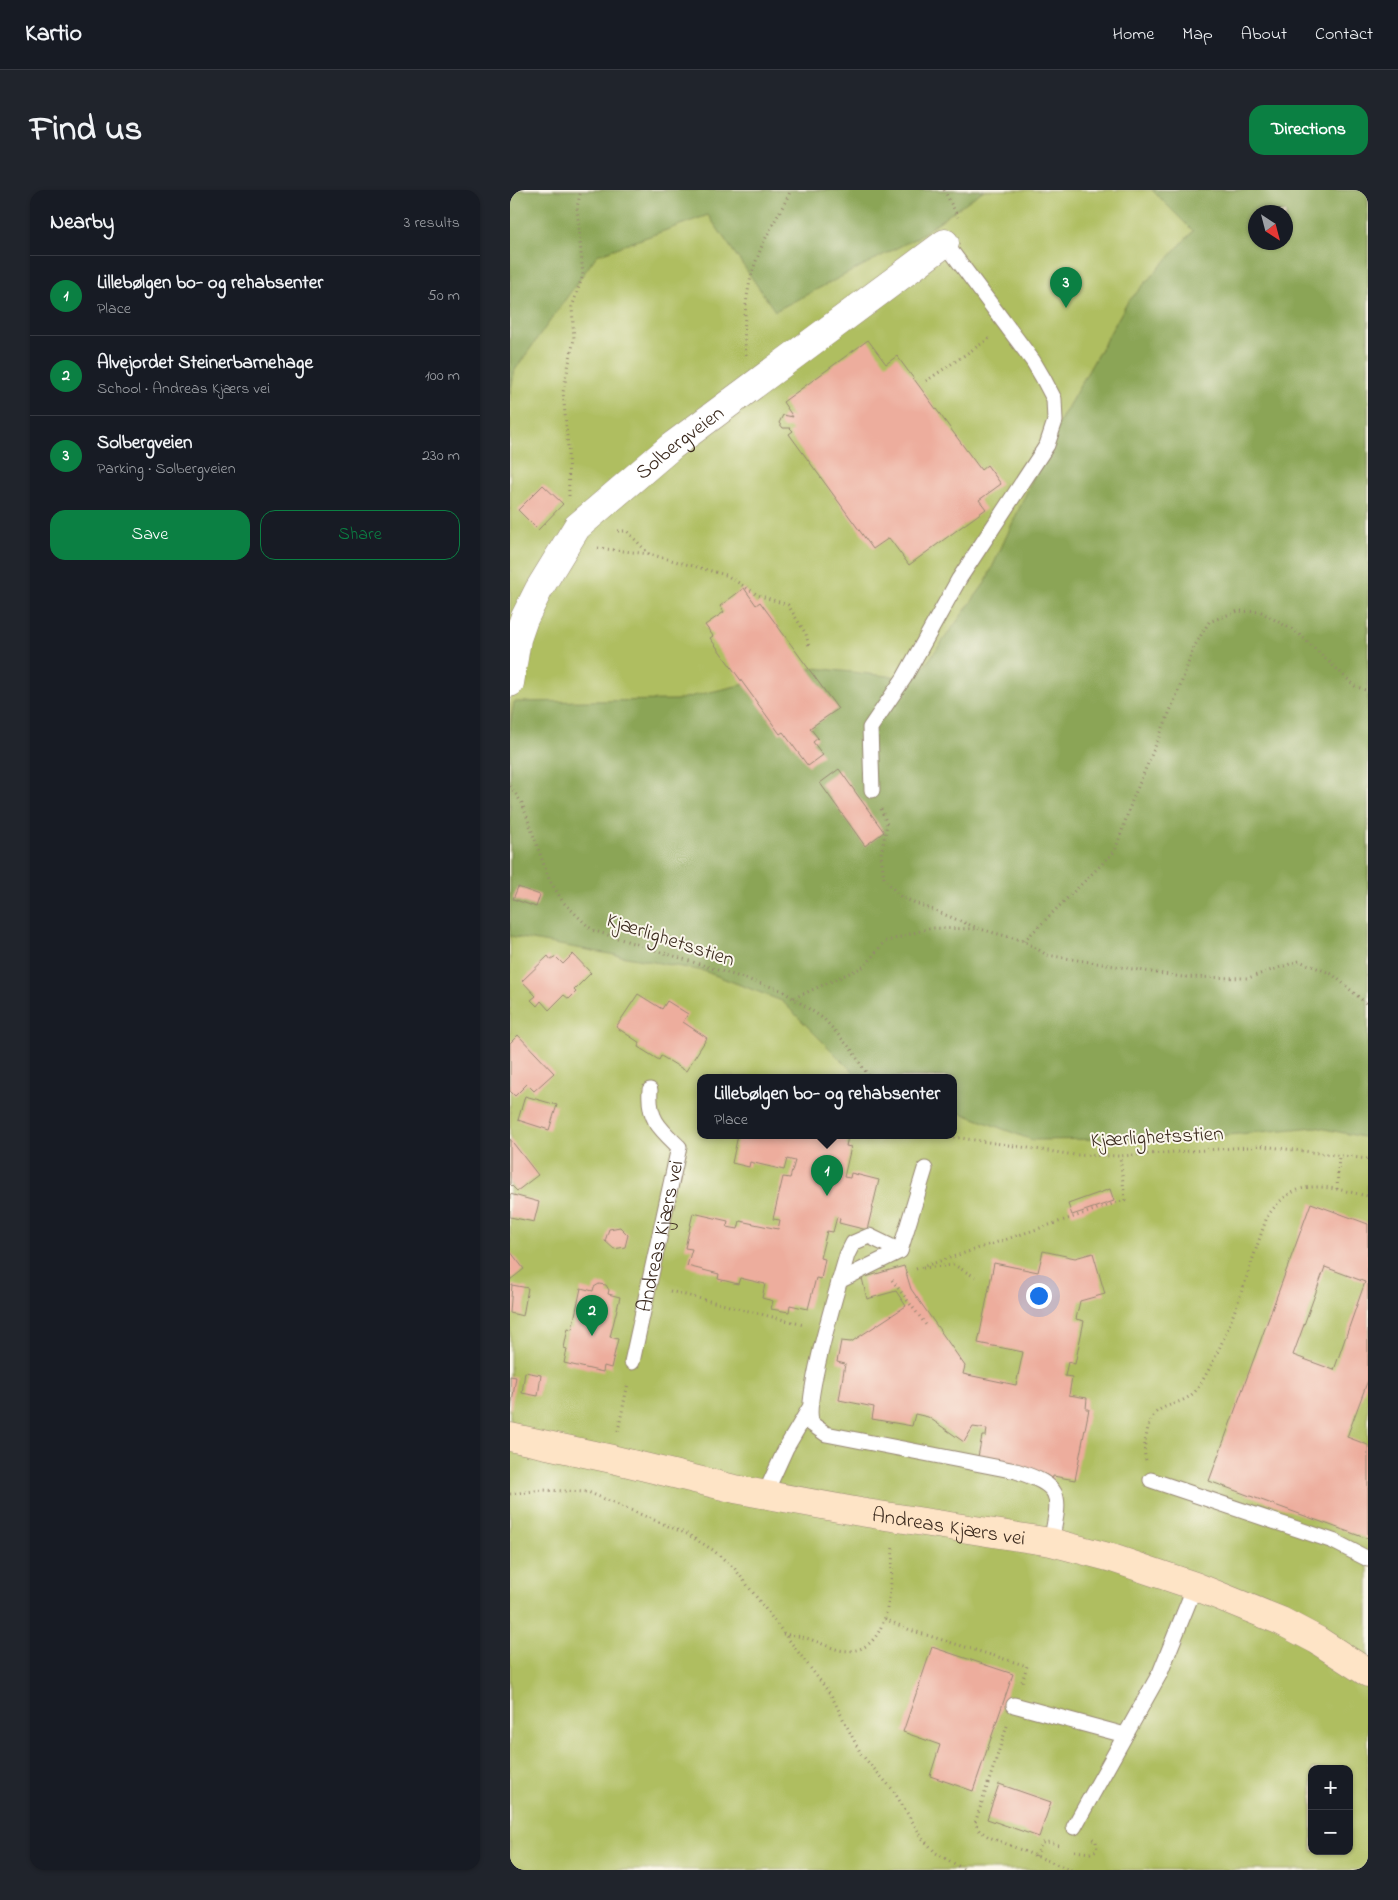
<!DOCTYPE html>
<meta charset="utf-8">
<style>
:root{--surface:#171b24;--page:#20242c;--text:#f1f3f6;--muted:#9ea1a6;--line:#363941;--accent:#0b8043}
body{margin:0;font-family:"Indie Flower",sans-serif;background:var(--page);color:var(--text)}
.controls{position:absolute;right:15px;bottom:15px;display:grid;overflow:hidden;border-radius:10px;box-shadow:0 1px 4px #0004}
.controls button{width:45px;height:45px;display:grid;place-items:center;padding:0;border:0;border-bottom:1px solid var(--line);background:var(--surface);color:var(--text);font:25px sans-serif}
.compass{position:absolute;left:738px;top:15px;width:45px;height:45px;border-radius:50%;background:var(--surface);box-shadow:0 1px 4px #0004;rotate:144deg}
.you{position:absolute;left:528px;top:1105px;width:18px;height:18px;margin:-12px;border:4px solid #fff;border-radius:50%;background:#1a73e8;box-shadow:0 0 0 8px #1a73e833}
.badge{display:grid;place-items:center;width:32px;height:32px;border-radius:50%;background:var(--accent);color:#fff;font-size:16px;font-weight:700}
.pin{position:absolute;translate:-50% -41px;filter:drop-shadow(0 1px 2px #0008)}
.pin::after{content:'';position:absolute;top:26px;width:18px;height:15px;background:inherit;clip-path:polygon(0 0,100% 0,50% 100%)}
.popup{position:absolute;left:187px;top:884px;width:260px;height:65px;box-sizing:border-box;display:grid;place-content:center;border-radius:10px;background:var(--surface);filter:drop-shadow(0 1px 4px #0005);font-size:16px;white-space:nowrap;color:var(--muted)}
.popup b{font-size:19px;color:var(--text)}
.popup::after{content:'';position:absolute;left:50%;top:100%;margin-left:-10px;border:10px solid transparent;border-top-color:var(--surface)}
.list{margin:0;padding:0;list-style:none}
h2{display:flex;justify-content:space-between;align-items:center;height:65px;margin:0;padding:0 20px;font-size:21px}
h2 small{font-size:16px;font-weight:400;color:var(--muted)}
.list li{display:grid;grid-template-columns:32px 1fr auto;gap:15px;align-items:center;box-sizing:border-box;height:80px;padding:0 20px;border-top:1px solid var(--line)}
.list b{display:block;font-size:19px;white-space:nowrap}
.list p{margin:0;font-size:16px;white-space:nowrap;color:var(--muted)}
.list em{font-size:16px;font-style:normal;color:var(--muted)}
.actions{display:flex;gap:10px;padding:15px 20px}
.actions a{flex:1;padding:11px 0;border:1px solid var(--accent);border-radius:15px;text-align:center;font-size:18px;color:var(--accent)}
.actions .main{background:var(--accent);color:#fff}
.map{position:relative;flex:none;width:858px;height:1680px;overflow:hidden;border-radius:15px}
header{display:flex;align-items:center;gap:30px;box-sizing:border-box;height:70px;padding:0 25px;background:var(--surface);border-bottom:1px solid var(--line)}
header strong{font-size:24px}
nav{display:flex;gap:28px;margin-inline-start:auto;font-size:18px}
.intro{display:flex;align-items:center;justify-content:space-between;box-sizing:border-box;height:120px;padding:0 30px}
h1{margin:0;font-size:35px}
.button{padding:12px 22px;border-radius:15px;background:var(--accent);color:#fff;font-size:18px;font-weight:700}
main{display:flex;gap:30px;padding:0 30px}
aside{flex:1;background:var(--surface);border-radius:15px;box-shadow:0 1px 4px #0004}
.map>svg:first-child{display:block}
.green{fill:#afbe60;stroke:#75743f;fill-rule:evenodd}
.forest{fill:#8ba556;stroke:#63683a;fill-rule:evenodd}
.building{fill:#edad9d;fill-rule:evenodd}
.lines{fill:none;stroke-linecap:round;stroke-linejoin:round}
.lane-casing{stroke:#968672;stroke-width:17}
.street-casing{stroke:#968672;stroke-width:29}
.secondary-casing{stroke:#968672;stroke-width:29}
.path{stroke:#968672;stroke-width:3;stroke-dasharray:1 4;stroke-linecap:butt}
.lane{stroke:#fff;stroke-width:15}
.street{stroke:#fff;stroke-width:28}
.secondary{stroke:#fee4c6;stroke-width:28}
.labels{text-anchor:middle;stroke-width:4;stroke-linejoin:round;paint-order:stroke}
.street-label{font-size:21px;fill:#3b2a1e;stroke:#fbf7ec}
</style>
<header>
<strong>Kartio</strong>
<nav><a>Home</a><a>Map</a><a>About</a><a>Contact</a></nav>
</header>
<div class="intro"><h1>Find us</h1><a class="button">Directions</a></div>
<main>
<aside>
<h2>Nearby<small>3 results</small></h2>
<ul class="list">
<li><span class="badge">1</span><div><b>Lillebølgen bo- og rehabsenter</b><p>Place</p></div><em>50 m</em></li>
<li><span class="badge">2</span><div><b>Alvejordet Steinerbarnehage</b><p>School · Andreas Kjærs vei</p></div><em>100 m</em></li>
<li><span class="badge">3</span><div><b>Solbergveien</b><p>Parking · Solbergveien</p></div><em>230 m</em></li>
</ul>
<div class="actions"><a class="main">Save</a><a>Share</a></div>
</aside>
<div class="map">
<svg width="858" height="1680" viewBox="0 0 858 1680">
<rect width="100%" height="100%" fill="#fbf7ec"/>
<filter id="ink" filterUnits="userSpaceOnUse"><feTurbulence type="fractalNoise" baseFrequency=".02" numOctaves="2"/><feDisplacementMap in="SourceGraphic" scale="10" xChannelSelector="R" yChannelSelector="G"/><feConvolveMatrix kernelMatrix="1 2 1 2 8 2 1 2 1" color-interpolation-filters="sRGB"/></filter>
<filter id="wash" filterUnits="userSpaceOnUse"><feTurbulence type="fractalNoise" baseFrequency=".0096" numOctaves="4" result="noise"/><feDisplacementMap in="SourceGraphic" scale="20" xChannelSelector="R" yChannelSelector="G"/><feGaussianBlur stdDeviation="1.12" result="paint"/><feColorMatrix in="noise" values="0 0 0 0 0 0 0 0 0 0 0 0 0 0 0 0 0 1.4 0 .05"/><feComposite in="paint" operator="in"/></filter>
<g filter="url(#wash)">
<rect width="100%" height="100%" fill="#f2e3c6"/>
<path class="green" d="M0 0H858V1680H0ZM746 22H776V52H746ZM191 887H443V945H191ZM802 1579H839V1661H802Z"/>
<path class="forest" d="M0 0H474L406 48 265 121 198 25 87 65 5 180 0 204Z
M642 0H858V948L805 937 684 948 522 950 443 920V887H348L272 811 194 781 0 746V536L4 512 166 510 304 478 405 489 475 393 547 236 617 113 683 41ZM746 22H776V52H746Z"/>
<g id="blocks">
<path class="building" d="M358 150 376 174 387 166 471 280 477 275 491 294 469 310 476 319 399 375 379 348 363 359 279 244 283 241 280 238H273L269 233 273 225 283 227 273 212Z
M33 295 53 314 28 340 8 320Z
M234 398 246 415 250 412 328 519 300 538 308 548 303 552 313 565 298 576 273 542 270 544 200 448 203 446 195 435 214 422 210 416Z
M329 579 374 642 355 656 310 593Z
M8 697 30 705 26 717 3 709Z
M63 764 81 783 64 800 66 802 59 809 54 805 39 820 31 811 27 816 21 810 26 806 12 791 38 766 41 770 46 767 53 774Z
M128 804 152 819 157 811 178 824 173 832 197 848 176 881 151 866 149 870 128 857 130 853 106 837Z
M8 845 44 883 24 901 17 894 5 906 0 901V853Z
M15 906 47 915 39 940 8 930Z
M228 945H330L338 947 336 956 341 957 334 987 340 988 341 983 369 990 357 1040 329 1033 330 1028 327 1027 323 1042 317 1041 310 1068 315 1069 311 1089 306 1088 298 1119 280 1115 279 1122 261 1119 263 1111 252 1108 255 1094 230 1088 228 1094 208 1089 209 1084 177 1076 182 1059 175 1058 183 1023 218 1031 217 1037 228 1039 230 1031 268 1039 270 1030 263 1029 273 987 280 988 285 971 277 969 274 980 240 972 239 977 222 973Z
M0 949 28 985 7 1001 0 994Z
M600 999 604 1011 562 1025 558 1014Z
M0 1004 29 1012 24 1032 0 1027Z
M801 1013 858 1034V1190L837 1247 858 1255V1349L699 1291ZM815 1077 855 1092 824 1180 783 1165Z
M110 1037 118 1045 115 1057 104 1059 95 1051 99 1039Z
M0 1061 14 1079 0 1090Z
M533 1061 565 1068 583 1063 595 1104 570 1111 566 1129 574 1131 565 1174 558 1172 555 1186 562 1187 559 1205 577 1208 576 1219H579L565 1290 543 1286 542 1292 466 1277 472 1246H476L477 1239 463 1237 454 1252 418 1227 405 1224 402 1236 362 1229 364 1217 329 1210 335 1174 327 1172 331 1151 341 1152 396 1116 386 1101 357 1109 352 1088 394 1076 401 1099 455 1176 453 1184 506 1195 513 1162 468 1153 484 1073 528 1082Z
M89 1094 96 1095 99 1100 98 1104 110 1107 100 1147 108 1149 101 1178 94 1176 93 1182 54 1173 57 1159 54 1158 58 1138 62 1139 71 1098 83 1101 84 1097Z
M2 1095 18 1098 13 1126 0 1123Z
M15 1182 31 1185 28 1206 12 1203Z
M0 1186 6 1187 1 1219H0Z
M422 1457 503 1484 463 1601 420 1586 430 1555 393 1542Z
M489 1594 541 1612 529 1647 477 1629Z"/>
</g>
</g>
<g filter="url(#ink)">
<use href="#blocks" fill-opacity="0" stroke="#968672" stroke-width="1"/>
<g class="lines">
<defs>
<g id="lane">
<path d="M362 600 360 538 394 488 449 389 537 255 545 231 544 209 533 188 523 171 435 53"/>
<path d="M390 1061 359 1046 343 1053 337 1065C329 1094 292 1212 302 1234L316 1244 506 1281C555 1297 550 1306 541 1352"/>
<path d="M329 1091 390 1061 415 979"/>
<path id="s1" d="M122 1172 169 957C149 938 138 929 140 900"/>
<path d="M641 1290 823 1351 858 1369"/>
<path d="M255 1304 276 1258 299 1219"/>
<path d="M504 1515 615 1545"/>
<path d="M564 1637 650 1483 685 1396"/>
</g>
<g id="street">
<path id="s2" d="M0 493 7 449 14 429 29 399 67 337 162 256 435 53"/>
</g>
<g id="secondary">
<path id="s3" d="M0 1247 102 1269 225 1299 350 1322 541 1352 602 1368 685 1396 771 1431 807 1450 858 1483"/>
</g>
</defs>
<use href="#lane" class="lane-casing"/>
<use href="#street" class="street-casing"/>
<use href="#secondary" class="secondary-casing"/>
<path class="path" d="M434 0 448 27
M236 165C232 134 236 95 248 66 256 43 271 22 281 0
M416 191 480 148
M59 306 58 257 53 202 64 149 62 117 73 85 67 17 71 0
M108 341H117L139 364
M88 358 139 364 216 385 248 405 278 415 296 444 299 457
M0 596 12 613 39 689 53 712 82 740 271 800 314 829 341 859 359 887
M371 619 377 634 371 664 374 689 391 707 470 739 514 751 537 765 672 787 738 788 789 771 822 784 858 815
M514 751 605 661 622 611 668 502 684 457 699 432 728 421 751 422 788 443 845 496 858 501
M284 808 355 776 374 752 420 738 467 739
M439 945 444 947 565 965 610 966 752 956 858 969
M827 999 829 965
M413 1078 444 1075 465 1087
M406 1079 615 1010 610 966
M382 1090 416 1135
M160 1101 294 1135
M108 1241 118 1193
M636 1270C633 1261 635 1252 637 1243 642 1206 673 1222 689 1196 719 1150 738 1080 757 1027 786 984 815 997 858 1006
M0 1304 32 1300 78 1302 177 1344 203 1360 225 1379 321 1505 351 1564 383 1600 413 1649 426 1663 455 1680
M375 1429 400 1440 517 1476 511 1495
M273 1444C281 1445 289 1446 296 1448 307 1451 318 1457 329 1460 383 1470 381 1391 383 1356
M497 1536 465 1633 469 1640 479 1647 561 1680
M565 1661 580 1663 587 1660 586 1651 581 1648
M526 1666 532 1653 540 1652 549 1655"/>
<use href="#lane" class="lane"/>
<use href="#street" class="street"/>
<use href="#secondary" class="secondary"/>
</g>
</g>
<g class="labels">
<g class="street-label">
<text dy="7" stroke="none"><textPath href="#s2" startOffset="305">Solbergveien</textPath></text>
<text transform="translate(161 749) rotate(18)" y="7">Kjærlighetsstien</text>
<text transform="translate(647 946) rotate(-3)" y="7">Kjærlighetsstien</text>
<text dy="7" stroke="none"><textPath href="#s1" startOffset="129">Andreas Kjærs vei</textPath></text>
<text dy="7" stroke="none"><textPath href="#s3" startOffset="448">Andreas Kjærs vei</textPath></text>
</g>
</g>
</svg>
<div class="controls">
<button>+</button>
<button>−</button>
</div>
<svg class="compass" viewBox="-18 -18 36 36"><path d="M0-13l5 13h-10z" fill="#e53935"/><path d="M0 13l5-13h-10z" fill="#9ea1a6"/></svg>
<div class="you"></div>
<div class="pin badge" style="left:317px;top:1006px">1</div>
<div class="popup"><b>Lillebølgen bo- og rehabsenter</b>Place</div>
<div class="pin badge" style="left:82px;top:1146px">2</div>
<div class="pin badge" style="left:556px;top:118px">3</div>
</div>
</main>
